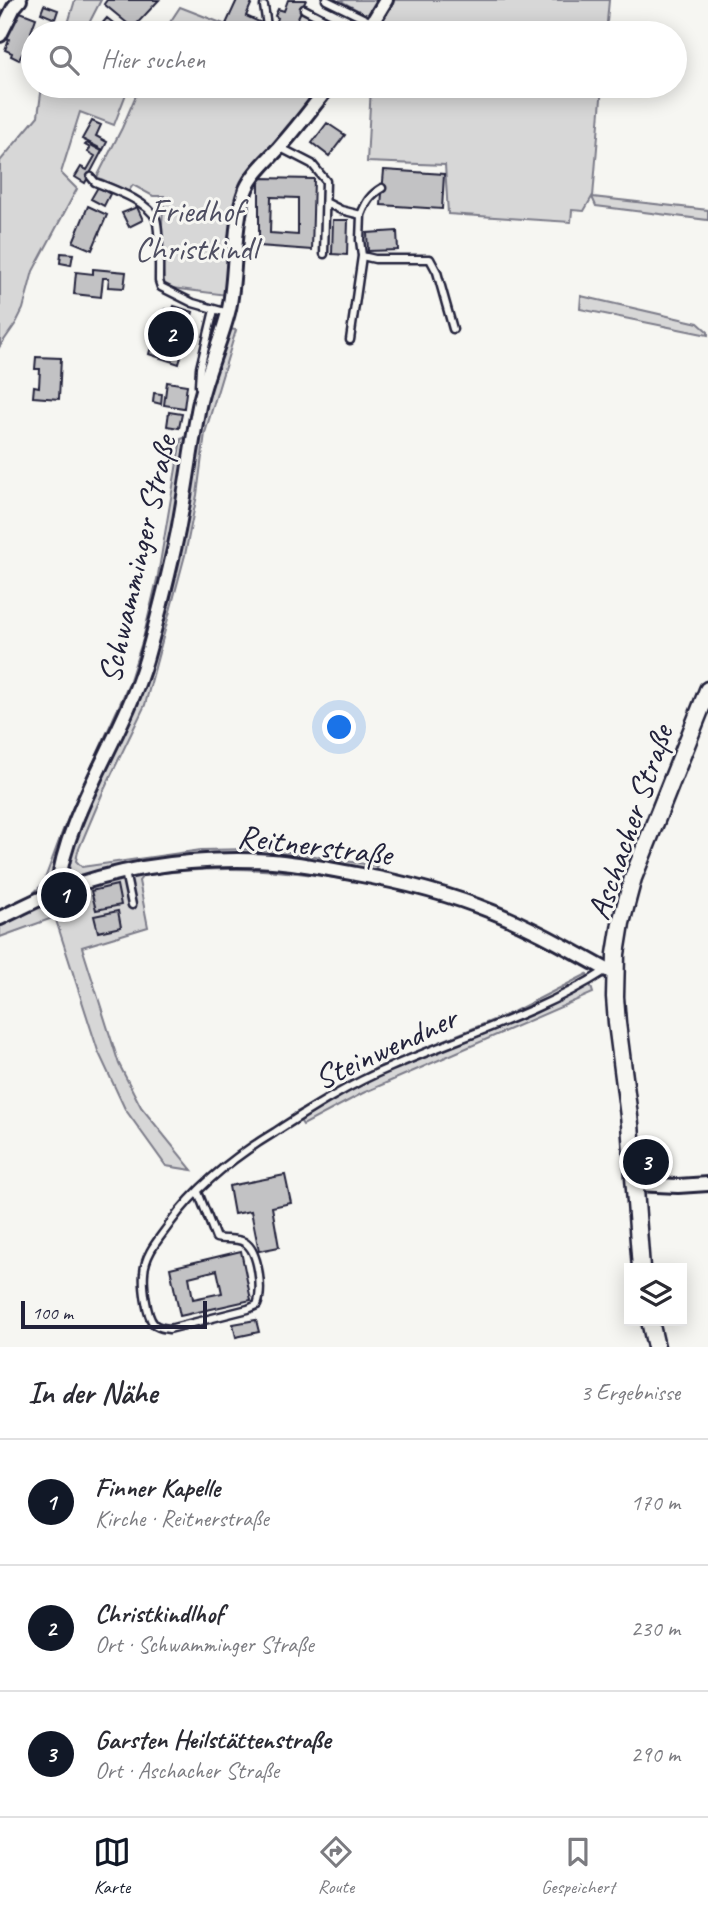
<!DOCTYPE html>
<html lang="de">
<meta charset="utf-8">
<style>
:root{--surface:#fff;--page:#f2f2f3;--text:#2b2b33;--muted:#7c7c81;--line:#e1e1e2;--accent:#111827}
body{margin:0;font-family:Caveat,sans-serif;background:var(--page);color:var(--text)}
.controls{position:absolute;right:21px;bottom:21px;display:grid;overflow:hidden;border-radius:0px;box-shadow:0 4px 18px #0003}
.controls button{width:63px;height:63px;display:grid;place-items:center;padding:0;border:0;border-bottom:2px solid var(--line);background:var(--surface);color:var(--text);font:35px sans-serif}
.scale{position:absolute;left:21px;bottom:18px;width:186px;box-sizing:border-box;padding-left:7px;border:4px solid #22223b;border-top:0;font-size:19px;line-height:24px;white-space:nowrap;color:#22223b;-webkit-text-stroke:5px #f6f6f2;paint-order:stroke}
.you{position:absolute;left:340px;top:728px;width:24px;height:24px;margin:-18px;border:5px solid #fff;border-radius:50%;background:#1a73e8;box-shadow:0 0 0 10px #1a73e833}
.badge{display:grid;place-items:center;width:46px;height:46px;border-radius:50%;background:var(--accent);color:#fff;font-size:23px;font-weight:700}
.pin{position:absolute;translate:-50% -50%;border:4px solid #fff;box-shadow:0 2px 7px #0006}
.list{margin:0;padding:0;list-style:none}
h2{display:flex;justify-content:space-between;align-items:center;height:91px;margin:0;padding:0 28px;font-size:30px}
h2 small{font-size:23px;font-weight:400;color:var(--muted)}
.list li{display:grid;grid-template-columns:46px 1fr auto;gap:21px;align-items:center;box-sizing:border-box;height:126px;padding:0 28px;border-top:2px solid var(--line)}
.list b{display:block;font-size:26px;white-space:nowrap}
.list p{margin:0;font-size:23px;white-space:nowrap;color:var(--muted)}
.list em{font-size:23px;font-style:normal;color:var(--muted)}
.icon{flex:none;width:38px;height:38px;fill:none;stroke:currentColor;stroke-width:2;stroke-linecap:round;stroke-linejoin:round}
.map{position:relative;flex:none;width:708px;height:1347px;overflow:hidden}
.search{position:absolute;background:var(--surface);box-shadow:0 4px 18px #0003;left:21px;right:21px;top:21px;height:77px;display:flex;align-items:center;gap:18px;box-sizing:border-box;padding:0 24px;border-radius:38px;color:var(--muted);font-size:26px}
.sheet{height:469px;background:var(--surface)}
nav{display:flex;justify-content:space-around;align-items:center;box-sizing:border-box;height:98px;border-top:2px solid var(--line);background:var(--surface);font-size:19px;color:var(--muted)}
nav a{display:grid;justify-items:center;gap:4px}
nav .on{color:var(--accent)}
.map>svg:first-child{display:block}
.green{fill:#d7d7d7;stroke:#7c7c89;stroke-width:2}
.building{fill:#c2c2c4;stroke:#22223b;stroke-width:2;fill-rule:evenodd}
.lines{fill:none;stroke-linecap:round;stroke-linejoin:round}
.lane-casing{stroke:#22223b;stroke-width:11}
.street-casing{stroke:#22223b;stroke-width:18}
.secondary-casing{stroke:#22223b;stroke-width:21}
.lane{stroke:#f6f6f2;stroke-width:6}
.street{stroke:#f6f6f2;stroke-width:12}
.secondary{stroke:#f6f6f2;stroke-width:16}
.labels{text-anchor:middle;stroke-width:6;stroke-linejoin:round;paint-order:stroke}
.park-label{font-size:33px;fill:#4f4f62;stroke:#f6f6f2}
.street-label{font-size:33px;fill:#22223b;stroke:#f6f6f2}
</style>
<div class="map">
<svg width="708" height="1347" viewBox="0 0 708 1347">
<rect width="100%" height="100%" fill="#f6f6f2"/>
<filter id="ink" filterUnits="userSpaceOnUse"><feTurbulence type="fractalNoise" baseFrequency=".0143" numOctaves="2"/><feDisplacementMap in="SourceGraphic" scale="14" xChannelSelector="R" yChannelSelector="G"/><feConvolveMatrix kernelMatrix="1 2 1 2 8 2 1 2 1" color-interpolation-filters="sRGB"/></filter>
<g filter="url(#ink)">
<path class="green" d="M75 0H101L84 33H63L67 27Z
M339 0H609L606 33H373L379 22Z
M180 7 247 33H163Z
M301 11 336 29 341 33H291Z
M42 86H129L114 125 80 112 61 173 77 189 33 271 23 309 16 323 0 346V161L38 116Z
M140 86H324L257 165 245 182 234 202 227 295 164 287 161 238 164 196H153L133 185 128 192 97 177 122 128Z
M371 86H602L593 197 708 210V220L596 206 592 197 584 211 572 210 571 222 448 214 445 165 367 162Z
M581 296 698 323 708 332V335L580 309Z
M229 329 236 330 205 433 197 495 185 555 145 705 103 792 78 851 76 861 82 867 201 850 252 849 278 850 377 866 375 872 380 885C297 871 227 862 143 876L139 881 148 927 82 947 119 1064 141 1107 192 1170 166 1166 125 1109 98 1051 55 917 0 937V912L30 896 43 884 63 830 128 686 143 639 158 575 181 439 201 432 207 399Z
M587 974 593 993 363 1093 303 1125 295 1113 376 1068 513 1012Z"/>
<path class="building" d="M107 0H159L133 28 104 4Z
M237 0H247L252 2 246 16 266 25 263 33H247L226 24Z
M288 0H306L291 33H278L273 31 278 18 275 16 278 9 284 11Z
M44 5 58 10 55 19 41 13Z
M15 10 36 18 31 32 33 33V38L27 55 22 54 19 60 11 56 12 53 5 50 9 39 4 37Z
M107 18 126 33H94Z
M92 121 101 125 96 136 107 142 103 150 82 139Z
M327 123 345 135 329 156 312 143Z
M87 143 102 151 85 183 75 177 81 167 87 170 95 156 88 152 90 148 85 145Z
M384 170 444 174 442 209 381 205Z
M259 178 314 179 312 250 259 246ZM271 197 298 198V235L270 233Z
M98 187 110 194 104 206 91 199Z
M88 206 107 215 92 250 73 242Z
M137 207 143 220 129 227 122 213Z
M333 220H348L347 255 332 254Z
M397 231 398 250 368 251 367 233Z
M61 253 73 254 71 265 60 263Z
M93 269 126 272 124 288 108 287 109 278H103L101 297 74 294 76 272 93 274Z
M174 306 193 312 179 364 149 354 160 314 165 309 172 311Z
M36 357 61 358 59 399 33 397 34 386 39 387 40 369H35Z
M167 382 187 385 184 408 164 405Z
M154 393 162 394 161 404 153 402Z
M169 412 182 414 179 428 167 426Z
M117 885 121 905 96 910 91 891Z
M118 911 121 927 98 932 94 916Z
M285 1175 291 1203 272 1207 279 1247 259 1251 251 1211 234 1214 229 1186Z
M241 1251 251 1300 180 1316 170 1268ZM217 1270 222 1293 193 1299 189 1277Z
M256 1320 259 1332 236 1337 233 1324Z"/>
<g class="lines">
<defs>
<path id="lane" d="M326 0 373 23
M264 6 268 33
M304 9 350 33
M279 147 312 164 326 181 324 254
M91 177 95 182C112 189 148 201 156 219 160 232 159 266 159 281L161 287 193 303 228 313
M327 203 341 210 361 215C366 202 370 195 382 188
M361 215 360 240 362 256 375 259H430L437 272 453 329
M350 340 362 256
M199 386 200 368 214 310
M125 872 132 905
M198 1192 216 1238C225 1240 236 1238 244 1242 259 1250 263 1291 257 1305L248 1309 169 1329C163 1328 158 1328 154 1324 146 1316 143 1284 144 1273 145 1253 160 1238 171 1222 199 1184 235 1156 275 1132 312 1108 350 1084 391 1067 462 1036 540 1013 605 971"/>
<path id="street" d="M366 33 386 0
M0 35 14 7 20 0
M57 891C66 811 123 738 146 660 158 617 169 574 178 531 186 489 191 447 199 406 206 373 221 342 229 309 237 271 232 225 246 189 253 173 268 160 279 148 297 128 313 107 329 86
M0 918C19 909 38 899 58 891 125 866 200 857 272 861 300 863 328 869 356 874 402 882 449 894 493 912 533 928 569 949 607 970L615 971
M635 1184 678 1186 708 1184"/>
<path id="secondary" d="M641 1268 630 1124 617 1023 615 997 616 954 621 923 633 878 708 690
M650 1321 656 1347"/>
</defs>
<use href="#lane" class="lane-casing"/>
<use href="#street" class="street-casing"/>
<use href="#secondary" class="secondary-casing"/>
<use href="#lane" class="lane"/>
<use href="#street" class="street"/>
<use href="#secondary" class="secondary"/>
</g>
</g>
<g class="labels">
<g class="park-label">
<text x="196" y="222">Friedhof<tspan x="196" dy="38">Christkindl</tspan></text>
</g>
<g class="street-label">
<text transform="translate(136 559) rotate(-77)" y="12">Schwamminger Straße</text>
<text transform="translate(629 822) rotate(-71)" y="12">Aschacher Straße</text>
<text transform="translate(315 844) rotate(7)" y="12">Reitnerstraße</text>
<text transform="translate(385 1047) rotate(-25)" y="12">Steinwendner</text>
</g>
</g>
</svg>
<div class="controls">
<button><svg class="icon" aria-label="layers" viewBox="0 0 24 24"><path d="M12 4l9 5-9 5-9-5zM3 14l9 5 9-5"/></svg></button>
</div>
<div class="scale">100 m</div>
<div class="you"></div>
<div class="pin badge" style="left:64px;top:895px">1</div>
<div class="pin badge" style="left:171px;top:334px">2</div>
<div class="pin badge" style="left:646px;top:1162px">3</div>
<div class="search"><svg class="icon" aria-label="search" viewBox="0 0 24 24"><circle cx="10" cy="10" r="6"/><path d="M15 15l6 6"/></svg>Hier suchen</div>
</div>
<section class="sheet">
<h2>In der Nähe<small>3 Ergebnisse</small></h2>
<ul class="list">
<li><span class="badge">1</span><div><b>Finner Kapelle</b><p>Kirche · Reitnerstraße</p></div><em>170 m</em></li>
<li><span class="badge">2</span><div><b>Christkindlhof</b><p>Ort · Schwamminger Straße</p></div><em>230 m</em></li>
<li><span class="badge">3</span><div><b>Garsten Heilstättenstraße</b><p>Ort · Aschacher Straße</p></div><em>290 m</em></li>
</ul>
</section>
<nav>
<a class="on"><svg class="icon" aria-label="map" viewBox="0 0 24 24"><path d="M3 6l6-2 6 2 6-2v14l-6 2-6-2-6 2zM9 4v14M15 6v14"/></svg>Karte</a>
<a><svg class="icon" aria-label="directions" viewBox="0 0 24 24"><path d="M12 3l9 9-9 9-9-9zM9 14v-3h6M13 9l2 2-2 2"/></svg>Route</a>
<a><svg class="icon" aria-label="saved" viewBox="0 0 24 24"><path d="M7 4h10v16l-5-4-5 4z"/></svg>Gespeichert</a>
</nav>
